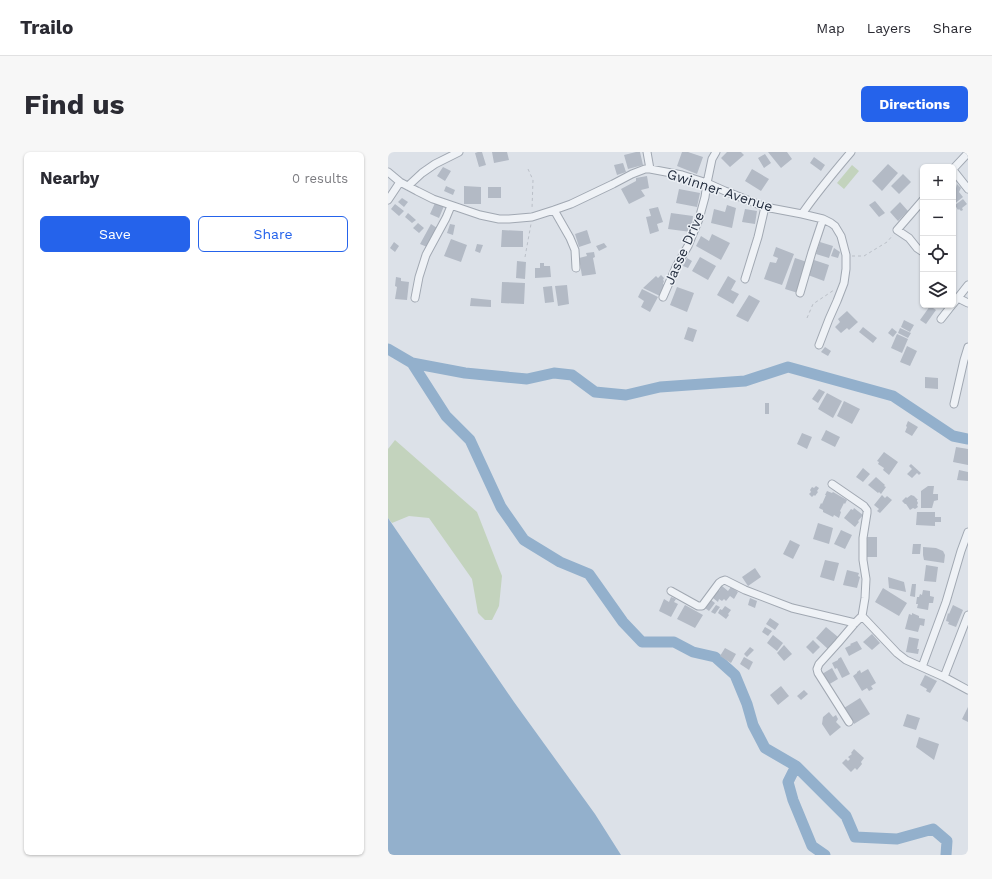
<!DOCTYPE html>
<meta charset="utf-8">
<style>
:root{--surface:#fff;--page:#f7f7f7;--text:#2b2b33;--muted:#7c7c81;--line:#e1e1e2;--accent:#2563eb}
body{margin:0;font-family:"Work Sans",sans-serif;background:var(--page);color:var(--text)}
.controls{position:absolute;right:12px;top:12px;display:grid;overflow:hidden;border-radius:6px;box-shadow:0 1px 3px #0004}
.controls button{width:36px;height:36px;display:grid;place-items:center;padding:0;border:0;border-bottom:1px solid var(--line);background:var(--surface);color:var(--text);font:20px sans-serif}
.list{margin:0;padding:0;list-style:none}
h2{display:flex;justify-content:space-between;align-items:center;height:52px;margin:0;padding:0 16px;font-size:17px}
h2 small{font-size:13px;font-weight:400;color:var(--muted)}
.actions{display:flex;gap:8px;padding:12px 16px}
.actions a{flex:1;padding:9px 0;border:1px solid var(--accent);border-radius:6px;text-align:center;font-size:14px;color:var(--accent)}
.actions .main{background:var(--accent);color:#fff}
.icon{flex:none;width:22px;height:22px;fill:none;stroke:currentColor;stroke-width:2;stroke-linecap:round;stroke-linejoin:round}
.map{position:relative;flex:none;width:580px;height:703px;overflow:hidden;border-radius:6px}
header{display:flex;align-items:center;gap:24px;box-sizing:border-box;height:56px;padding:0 20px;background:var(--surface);border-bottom:1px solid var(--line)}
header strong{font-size:19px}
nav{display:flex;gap:22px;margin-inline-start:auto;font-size:14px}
.intro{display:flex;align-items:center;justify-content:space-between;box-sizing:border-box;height:96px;padding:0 24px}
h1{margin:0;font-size:28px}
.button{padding:10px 18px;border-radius:6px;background:var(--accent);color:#fff;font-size:14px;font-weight:700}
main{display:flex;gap:24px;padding:0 24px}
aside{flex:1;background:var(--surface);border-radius:6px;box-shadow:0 1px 3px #0004}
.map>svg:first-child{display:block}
.green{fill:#c3d3bd}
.water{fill:#93b0cc}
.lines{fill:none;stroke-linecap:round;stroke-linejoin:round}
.river{stroke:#93b0cc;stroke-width:11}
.building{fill:#b3bac5}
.minor-casing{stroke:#a1a8b2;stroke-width:9}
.path{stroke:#babfc7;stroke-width:1;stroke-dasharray:3 3;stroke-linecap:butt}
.minor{stroke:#eff2f6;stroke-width:7}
.labels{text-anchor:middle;stroke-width:3;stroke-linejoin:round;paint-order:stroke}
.street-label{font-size:14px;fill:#252f40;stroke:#ecf0f5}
</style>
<header>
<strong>Trailo</strong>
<nav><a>Map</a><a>Layers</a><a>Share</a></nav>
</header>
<div class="intro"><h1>Find us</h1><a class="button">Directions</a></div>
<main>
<aside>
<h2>Nearby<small>0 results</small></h2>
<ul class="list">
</ul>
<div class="actions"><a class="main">Save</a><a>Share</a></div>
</aside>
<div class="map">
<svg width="580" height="703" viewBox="0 0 580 703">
<rect width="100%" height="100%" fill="#dce1e8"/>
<path class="green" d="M464 13 471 19 456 37 449 31Z
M7 288 89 360 114 424 111 454 104 468H97L90 461 84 427 41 366 21 364 4 371 0 366V297Z"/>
<path class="water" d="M0 366 126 550 207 662 233 703H0Z"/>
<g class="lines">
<path class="river" d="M0 197 24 211 77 221 139 227 166 221 184 223 207 240 238 243 272 235 357 229 400 215 505 244 565 284 580 287
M24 211 58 264 82 288 113 355 136 388 172 410 201 422 235 470 254 490H286L305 500 327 505 347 523 359 552 365 573 377 596 408 614 458 664 467 685 509 687 545 677 559 689 558 703
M408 614 400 630 405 648 424 694 437 703"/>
</g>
<path class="building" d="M90 0H94L98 13 91 15 87 1Z
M104 0H119L121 8 106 11Z
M248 0H252L255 13 240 17 236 3Z
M294 0H300L315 5 309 22 289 14Z
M339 0H353L356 3 342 15 333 6Z
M380 0H399L404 7 393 16Z
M377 2 383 11 376 16 370 6Z
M426 5 437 13 433 19 422 11Z
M235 11 238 20 229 23 226 13Z
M500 12 510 21 494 39 484 29Z
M55 15 63 19 57 29 49 24Z
M364 17 381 27 373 39 357 29Z
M515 22 523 30 511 42 503 34Z
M259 24 261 36 253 38 257 44 241 52 233 37 248 29V26Z
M569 32 573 36 571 40 575 45 565 53V33L568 36Z
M58 34 67 38 65 43 56 39Z
M76 34 93 35V52H76Z
M100 35H113V46H100Z
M291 37 312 41 309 55 288 51Z
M14 46 20 50 16 55 10 50Z
M575 47 579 52 574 56 575 58 573 59 571 57 570 58 567 53Z
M487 49 497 61 491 65 481 53Z
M512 50 520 59 510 69 502 60Z
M47 51 56 54 51 66 42 62Z
M7 52 16 59 11 64 3 57Z
M339 53 348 56 344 76 323 71 326 57 337 60Z
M270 55 275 70 269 72 271 79 262 82 258 65 263 64 261 57Z
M357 57 369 59 367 72 354 70Z
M20 61 28 68 24 71 17 65Z
M283 61 305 64 303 80 280 77Z
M30 71 36 76 31 81 25 76Z
M43 72 49 76 39 95 32 92Z
M62 72 67 73 65 83 59 81Z
M114 78 135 79V95H113Z
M199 78 203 91 191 95 187 82Z
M324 82 342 91 333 108 308 94 313 84 321 89Z
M63 87 79 93 73 110 56 104Z
M6 90 11 94 7 100 2 96Z
M432 90 445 94 441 106 428 102Z
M216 91 219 95 211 99 208 94Z
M89 92 95 93 92 101 87 99Z
M388 95 406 102 394 133 376 127 382 110 388 111 390 106 385 104Z
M446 96 452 100 450 106 443 104Z
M206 100 207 105 205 106 208 122 194 124 191 106 199 104 198 101Z
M312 105 328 114 320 128 304 119Z
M299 106 304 109 300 116 295 114Z
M407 106 419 110 410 141 397 137Z
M426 108 441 113 436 129 420 123Z
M129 109 138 110 137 127 128 126Z
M152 111H156V114H162L163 125 147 126V116H152Z
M273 123 276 126 275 128 276 129 275 132 277 133 272 144 255 136 268 124 270 126Z
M340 124 348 129 343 138 351 142 345 152 329 143Z
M8 125 13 126V129L21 130 19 148 7 147 9 135 7 134Z
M114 130 137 131 136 152 113 151Z
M179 133 181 152 170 154 167 134Z
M164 134 166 150 157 151 155 135Z
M289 135 306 141 299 160 282 153Z
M254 137 270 145 262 160 253 155 256 149 250 145Z
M361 143 372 149 360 170 348 164Z
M83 146 103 148V155L82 154Z
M542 154 548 158 538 172 532 168Z
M459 159 470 170 461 178 459 176 453 181 447 175 452 170 450 167Z
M516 168 526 173 522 180 513 175Z
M300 175 309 178 305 190 296 187Z
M475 175 489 186 485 191 471 180Z
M504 176 509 180 505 185 500 181Z
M512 176 523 181 520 186 510 181Z
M509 182 520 187 514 201 503 196Z
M519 194 529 199 522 214 512 210Z
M437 195 443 199 440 204 433 200Z
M537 225 550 226V237L537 236Z
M431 237 437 240 430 251 424 247Z
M439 241 454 249 445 266 430 257Z
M456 249 472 257 464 272 449 264Z
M377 251H381V262H377Z
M520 269 530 275 524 284 517 280 519 275 518 274Z
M438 278 452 285 447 295 433 288Z
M414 281 424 285 419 297 409 292Z
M568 295 580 297V313L565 310Z
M496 300 510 310 501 323 495 318 496 316 490 312 491 310 489 309Z
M523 312 533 321 531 323 529 321 524 326 519 322 524 317 521 314Z
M475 316 482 322 475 330 468 325Z
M571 318 580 320V329L569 328Z
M488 325 497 333 496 334 498 335 493 342 491 340 490 341 480 333Z
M428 334 431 336 429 339 430 340 427 344 426 343 424 345 421 342 423 340 422 338 424 335 426 336Z
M540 334H546L545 342H550V348L546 349 544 356H533V339Z
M439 339 444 341 445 340 459 348 457 352 456 351 452 359 453 360 451 366 446 363 445 365 435 360V358L431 356 433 351 434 352 438 343H437Z
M494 343 497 346 499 344 504 348 492 361 489 359 491 357 486 353Z
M523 343 526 344 530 348H529V349L530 351 529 353 530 355 527 357 525 356 522 358 518 352H517L514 349 518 345 519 346Z
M466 356 475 363 470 369 471 370 467 375 456 366 463 357 465 358Z
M529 360H547V365H553V370H547V374L528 373Z
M430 371 445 376 441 392 425 387Z
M453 378 464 383 457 397 446 392Z
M478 385H489V405H479Z
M402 388 412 393 405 407 395 402Z
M525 392H533L532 402H524Z
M535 395 548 396 555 399 557 403 556 411 536 408 535 403Z
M437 408 451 411 446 429 432 425Z
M538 413 550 415 548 430 536 429Z
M367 416 373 425 360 434 354 425Z
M459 418 471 421 470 424 472 425 469 436 455 433Z
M500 425 516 430 518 440 501 436Z
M524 432H528L527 445 522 444Z
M334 434 340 439 343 435 350 440 346 447 342 444 338 449 336 447 334 449 331 447 330 450 325 446 326 444H325L328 438 331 439Z
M495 436 519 451 511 464 487 450Z
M535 438 542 439V444L546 445 545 451H541L540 458 529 456 530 452H528L529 445H531L532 442 534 443Z
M283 445 288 447 286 450 290 452 283 465 271 459 276 447 281 450Z
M362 446 369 449 367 456 360 453Z
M323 448 327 451 321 459 317 456Z
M297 453 315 463 307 476 289 467Z
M328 453 332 455 327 462 323 460Z
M565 453 575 458 568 475 560 472 561 470 558 469 560 461 561 462Z
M337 454 343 458 340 462 341 463 338 467 330 461 332 457 334 458Z
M524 461 531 464V466L537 467 536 474 532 473 530 480 517 477 521 462 524 463Z
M382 466 391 472 387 478 378 472Z
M377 475 384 479 380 484 374 480Z
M438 475 450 485 440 497 428 486Z
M484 482 492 491 484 498 475 490Z
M385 483 395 491 389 499 379 491Z
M521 485 531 487 529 497H531L530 502 518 500Z
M425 488 432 495 425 502 418 495Z
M469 489 474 497 461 504 457 496 463 493 462 492Z
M396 493 404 502 396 509 389 501Z
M362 495 366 498 359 505 356 502Z
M337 496 348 502 343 511 332 504Z
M356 505 365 510 361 518 352 512Z
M453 505 462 522 454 526 449 516 447 517 444 511 450 508V507Z
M444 516 450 527 440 533 434 522Z
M480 517 488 531 483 534 485 537 481 539 479 536 474 539 465 524 469 521V520L472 518 473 521Z
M537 523 549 529 542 541 538 539 539 537 532 533Z
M393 534 401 544 390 553 382 543Z
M416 538 420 542 413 548 409 544Z
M472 546 482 562 466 572 456 556Z
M580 555V570L574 567Z
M441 560 445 565 448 563 450 567 448 570 453 575 442 584 434 572 435 565Z
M519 562 532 566 528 578 515 574Z
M531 585 551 592 546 608 528 595Z
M466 597 476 606 473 610 474 612 469 618 467 616 463 620 454 611 458 607 460 609 462 607 460 605 464 602 463 601Z"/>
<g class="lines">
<defs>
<path id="minor" d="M259 0 262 17
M565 17 580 1
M565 18 580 37
M0 20 12 30 29 39 45 47 92 63 111 67H121L144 65 166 58 183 52 225 32 244 22 257 17H262L294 23 319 31 337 39 377 55 414 62 435 67 443 71 447 74 453 84 458 103V117L456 131 449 149 441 167 431 193
M20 34 34 21 47 12 71 0
M0 48 12 30
M535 48 509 78 521 86 529 96 535 100
M166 58 182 86 187 98 188 116
M414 62C429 40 446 20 463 0
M357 127 370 85 377 55
M412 141 424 100 435 67
M275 145 288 115 300 94 311 67 317 45 319 31 324 7 328 0
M27 146 31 125 38 103 58 66 63 54
M570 146 580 151
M565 152 580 133
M553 167 564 153
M566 252 576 208 580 195
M444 332 476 354 479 358V361L475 386V408L478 427 477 446 474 464 467 471 450 491 431 512 429 517 430 521 461 570
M283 439 310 454H314L331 431 334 429 337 428 357 438 404 456 467 471
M474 464 509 501 518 508 556 525 580 538
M534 515 558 450 573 399 580 380
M556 525 580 463"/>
</defs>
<use href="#minor" class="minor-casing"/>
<path class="path" d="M140 17 145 28 144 57
M464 104H476L499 90 505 83
M137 105 143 72
M419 166 425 152 446 138"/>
<use href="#minor" class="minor"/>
</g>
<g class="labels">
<g class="street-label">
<text transform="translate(332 38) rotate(18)" y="5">Gwinner Avenue</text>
<text transform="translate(296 96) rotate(-66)" y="5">Jasse Drive</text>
</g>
</g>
</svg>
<div class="controls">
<button>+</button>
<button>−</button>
<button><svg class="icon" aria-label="locate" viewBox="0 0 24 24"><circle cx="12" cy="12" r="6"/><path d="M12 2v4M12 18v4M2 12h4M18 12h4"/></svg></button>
<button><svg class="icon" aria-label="layers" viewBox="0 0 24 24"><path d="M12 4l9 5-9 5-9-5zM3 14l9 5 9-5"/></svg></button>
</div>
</div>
</main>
